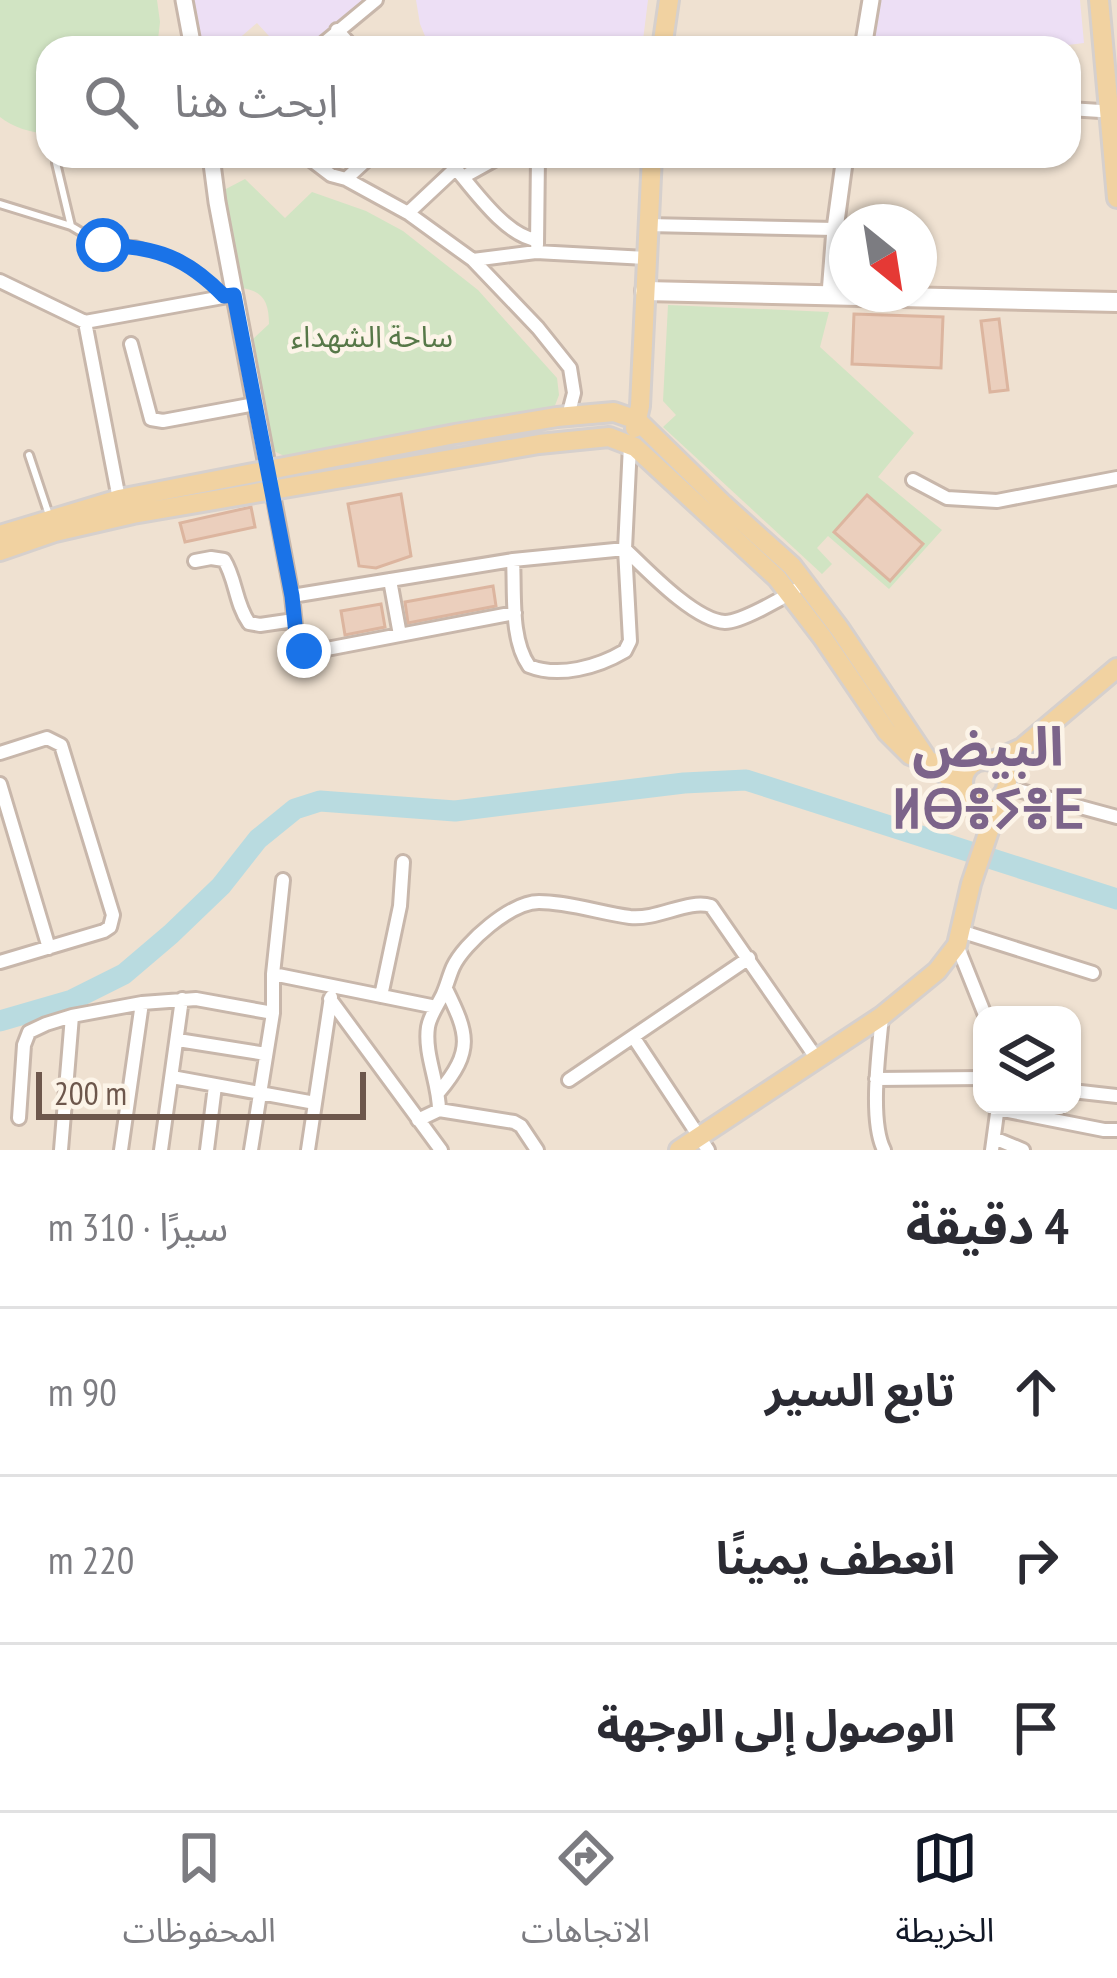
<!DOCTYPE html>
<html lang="ar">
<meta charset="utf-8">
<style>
:root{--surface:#fff;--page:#f2f2f3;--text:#2b2b33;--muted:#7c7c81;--line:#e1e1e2;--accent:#111827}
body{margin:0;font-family:"PT Sans Narrow","Noto Sans Arabic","Noto Sans Tifinagh",sans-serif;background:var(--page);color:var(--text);direction:rtl}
.controls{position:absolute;right:36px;bottom:36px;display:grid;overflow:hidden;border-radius:24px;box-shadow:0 3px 9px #0004}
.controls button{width:108px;height:108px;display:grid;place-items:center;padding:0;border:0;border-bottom:3px solid var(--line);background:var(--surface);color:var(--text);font:60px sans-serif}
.compass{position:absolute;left:829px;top:204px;width:108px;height:108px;border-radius:50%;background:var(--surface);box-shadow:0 3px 9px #0004;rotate:150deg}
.scale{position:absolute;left:36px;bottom:30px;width:330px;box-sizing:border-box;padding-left:12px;border:6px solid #6d574c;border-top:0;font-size:33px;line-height:42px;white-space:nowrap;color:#6d574c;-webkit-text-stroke:9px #fcf4e8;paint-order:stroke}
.stop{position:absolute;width:36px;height:36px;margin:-27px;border:9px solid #1a73e8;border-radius:50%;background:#fff}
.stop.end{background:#1a73e8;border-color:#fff;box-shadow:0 3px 12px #0008}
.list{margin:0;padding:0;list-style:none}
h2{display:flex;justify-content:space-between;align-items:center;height:156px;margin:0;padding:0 48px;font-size:51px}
h2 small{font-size:39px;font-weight:400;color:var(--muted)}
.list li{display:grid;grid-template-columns:78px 1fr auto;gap:36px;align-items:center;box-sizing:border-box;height:168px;padding:0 48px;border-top:3px solid var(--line)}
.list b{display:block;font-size:45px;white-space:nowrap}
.list em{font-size:39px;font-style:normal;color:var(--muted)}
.icon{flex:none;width:66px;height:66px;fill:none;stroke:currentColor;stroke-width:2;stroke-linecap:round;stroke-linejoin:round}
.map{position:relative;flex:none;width:1117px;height:1150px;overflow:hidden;direction:ltr}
.search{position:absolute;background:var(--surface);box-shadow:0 3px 9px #0004;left:36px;right:36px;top:36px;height:132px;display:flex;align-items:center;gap:30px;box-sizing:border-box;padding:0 42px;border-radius:36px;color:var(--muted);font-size:45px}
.sheet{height:660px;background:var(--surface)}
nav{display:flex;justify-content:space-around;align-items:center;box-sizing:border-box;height:168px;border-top:3px solid var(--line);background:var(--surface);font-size:33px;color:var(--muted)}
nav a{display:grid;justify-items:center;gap:6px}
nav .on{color:var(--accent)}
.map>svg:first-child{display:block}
.residential{fill:#efe1d1;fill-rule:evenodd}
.education{fill:#eddff5}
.green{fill:#d1e4c3}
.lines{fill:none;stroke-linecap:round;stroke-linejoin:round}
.river{stroke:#b9dbe0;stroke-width:21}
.building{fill:#ebcfbd;stroke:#dcb59f;stroke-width:3}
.service-casing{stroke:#c8b7ab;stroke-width:12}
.minor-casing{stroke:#c8b7ab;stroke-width:18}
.tertiary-casing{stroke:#c8b7ab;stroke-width:21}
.secondary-casing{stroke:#cdb9ab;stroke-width:24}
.primary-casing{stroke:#d6d0cd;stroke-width:24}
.service{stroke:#fff;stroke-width:6}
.minor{stroke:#fff;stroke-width:12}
.tertiary{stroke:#fff;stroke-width:15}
.secondary{stroke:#fff;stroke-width:18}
.primary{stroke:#f1d2a1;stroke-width:18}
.route{stroke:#1a73e8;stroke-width:15}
.labels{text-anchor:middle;stroke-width:9;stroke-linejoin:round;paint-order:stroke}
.park-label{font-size:30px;fill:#577848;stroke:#fcf4e8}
.town-label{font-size:54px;font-weight:bold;fill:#7c648a;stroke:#fcf4e8}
</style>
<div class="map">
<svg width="1117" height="1150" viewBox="0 0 1117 1150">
<rect width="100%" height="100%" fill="#f9f0e2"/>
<path class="residential" d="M0 0H1117V1150H0ZM48 48H1069V156H48ZM847 222H919V294H847ZM982 1015H1072V1105H982Z"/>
<path class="education" d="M189 0H362L311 48H280L257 23 228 48H209L193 29Z
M416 0H648L642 48H430L420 24Z
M876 0H1080L1084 43 1044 48H868Z"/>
<path class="green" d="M0 0H157L160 22 157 48H48V134C32 133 12 127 0 117Z
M245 179 285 218 312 192 366 211 403 231 478 290 557 378 559 395 554 408 536 415 284 456 272 450 252 340 269 324C269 302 263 290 240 288L236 251 224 190Z
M668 305 829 312 820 347 914 433 878 477 942 530 889 589 828 536 817 548 832 564 822 574 663 427 676 415 663 401Z"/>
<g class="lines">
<path class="river" d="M0 1021 72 1000 124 974 171 934 221 886 258 839 295 809 320 801 455 811 684 783 746 780 1117 899"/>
</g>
<path class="building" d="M854 314 943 317 941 368 852 364Z
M999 319 1008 390 990 392 981 321Z
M401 494 411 556 376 568 359 566 348 504Z
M867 495 923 544 890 581 834 532Z
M251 507 255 527 185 542 180 523Z
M493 586 496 606 408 623 405 602Z
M381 604 385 627 345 635 341 611Z"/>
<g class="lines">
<defs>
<path id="service" d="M63 156 56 163 71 226
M0 204 71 226 103 245H135L176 259 195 269 224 296
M29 455 50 518"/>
<path id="minor" d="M337 30 353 48
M318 48 376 0
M1069 109 1116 112
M306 156 331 175 346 179 408 213 473 260 538 328 570 368 574 393 568 416
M445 156C468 181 503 236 537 240
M463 177 501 156
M346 179 371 156
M408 213 456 168
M647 225 835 229
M537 245 538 156
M473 260 536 252 646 258
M0 281 85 322 234 295
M85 322 119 499
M131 344 151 419 163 421 255 404
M913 480 947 498 997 501 1117 478
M272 489 292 596 297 644 302 650 311 652 515 613
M513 560C515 593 510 639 529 666 559 678 598 667 625 651L630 641 625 549 630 445
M195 561 211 558 224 560C236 579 235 603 249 623L260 625 294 620
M390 580 400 635
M292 596 513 560 625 549C646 569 695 621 725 622 741 622 781 599 795 590
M0 753 47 738 61 745 113 915 110 927 104 931 0 962
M0 784 49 948
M1007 787 1117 817
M960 931 1093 973
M957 945 985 1015
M273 974 436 1007
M381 996 400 906 403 862
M330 999 441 1150
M882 1016C879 1051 869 1120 884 1150
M634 1038 708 1150
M178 1040 266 1054
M172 1077 315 1103
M876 1079 982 1078
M569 1080 749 958
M1072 1091 1117 1096
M439 1092C474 1050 468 1034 446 989
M998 1109 1104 1130H1117
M439 1110C439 1083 424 1054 428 1027 430 1015 438 1005 443 994 447 985 449 976 453 967 464 943 511 902 539 902 569 902 600 913 630 917 658 920 688 899 711 906L817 1059
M19 1118 24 1045 29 1032 46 1024 72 1016 142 1003 196 999 273 1013
M418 1120 439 1110 514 1122 521 1126 537 1150
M994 1138 1023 1150
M61 1150 72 1016
M121 1150 142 1003
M161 1150 182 999
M207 1150 215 1086
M251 1150 273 1013V974L283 880
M308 1150 331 997
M992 1150 998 1106"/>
<path id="tertiary" d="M184 0 193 48
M863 48 871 0
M211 156 217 202 270 481
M830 294 835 229 845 156"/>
<path id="secondary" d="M645 291 1117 302"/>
<path id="primary" d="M1099 0 1117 198
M662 48 669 0
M635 428 640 406 652 156
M0 535 119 499 455 434 557 417 614 412 637 420 723 504 792 566 839 628 929 762 963 788
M0 551 55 532 133 514 539 444 609 437 635 447 777 578 823 638 887 732 910 755 929 762 969 766
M963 782a22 22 0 1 1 44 0a22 22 0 1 1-44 0Z
M993 761 1022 748 1117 668
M679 1150 882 1016 937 971 957 945 971 884 1000 798"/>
</defs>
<use href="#service" class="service-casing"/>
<use href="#minor" class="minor-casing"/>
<use href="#tertiary" class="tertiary-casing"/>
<use href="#secondary" class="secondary-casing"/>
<use href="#primary" class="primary-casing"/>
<use href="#service" class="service"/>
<use href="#minor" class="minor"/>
<use href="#tertiary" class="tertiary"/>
<use href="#secondary" class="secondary"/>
<use href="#primary" class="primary"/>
</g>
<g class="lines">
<path class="route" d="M103 245C157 247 186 257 224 296L234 295 292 596 297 644 304 651"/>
</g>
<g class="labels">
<g class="park-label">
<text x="372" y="347">ساحة الشهداء</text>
</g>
<g class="town-label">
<text x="988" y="766">البيض<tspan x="988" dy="62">ⵍⴱⴻⵢⴻⴹ</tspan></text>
</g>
</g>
</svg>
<div class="controls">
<button><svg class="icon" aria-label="layers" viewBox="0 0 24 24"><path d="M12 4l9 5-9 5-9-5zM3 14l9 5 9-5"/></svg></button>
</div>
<svg class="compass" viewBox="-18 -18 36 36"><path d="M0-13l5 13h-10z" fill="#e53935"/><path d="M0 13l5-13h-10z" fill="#7c7c81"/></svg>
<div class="scale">200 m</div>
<div class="stop" style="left:103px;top:245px"></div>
<div class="stop end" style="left:304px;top:651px"></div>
<div class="search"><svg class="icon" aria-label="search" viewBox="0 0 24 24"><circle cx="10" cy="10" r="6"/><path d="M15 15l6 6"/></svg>ابحث هنا</div>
</div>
<section class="sheet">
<h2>4 دقيقة<small>سيرًا · 310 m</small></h2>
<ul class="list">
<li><svg class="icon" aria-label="ahead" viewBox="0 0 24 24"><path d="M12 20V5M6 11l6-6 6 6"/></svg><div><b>تابع السير</b></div><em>90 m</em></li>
<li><svg class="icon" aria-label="right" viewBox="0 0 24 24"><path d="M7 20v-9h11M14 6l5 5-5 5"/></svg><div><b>انعطف يمينًا</b></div><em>220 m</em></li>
<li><svg class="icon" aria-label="arrive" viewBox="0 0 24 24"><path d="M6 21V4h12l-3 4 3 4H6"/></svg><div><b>الوصول إلى الوجهة</b></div></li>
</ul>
</section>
<nav>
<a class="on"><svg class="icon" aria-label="map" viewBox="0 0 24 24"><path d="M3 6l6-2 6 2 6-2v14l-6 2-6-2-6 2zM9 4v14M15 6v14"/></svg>الخريطة</a>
<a><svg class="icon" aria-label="directions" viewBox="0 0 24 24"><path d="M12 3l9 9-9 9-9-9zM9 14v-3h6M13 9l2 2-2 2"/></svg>الاتجاهات</a>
<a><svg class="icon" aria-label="saved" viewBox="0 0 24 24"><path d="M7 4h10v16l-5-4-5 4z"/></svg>المحفوظات</a>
</nav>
